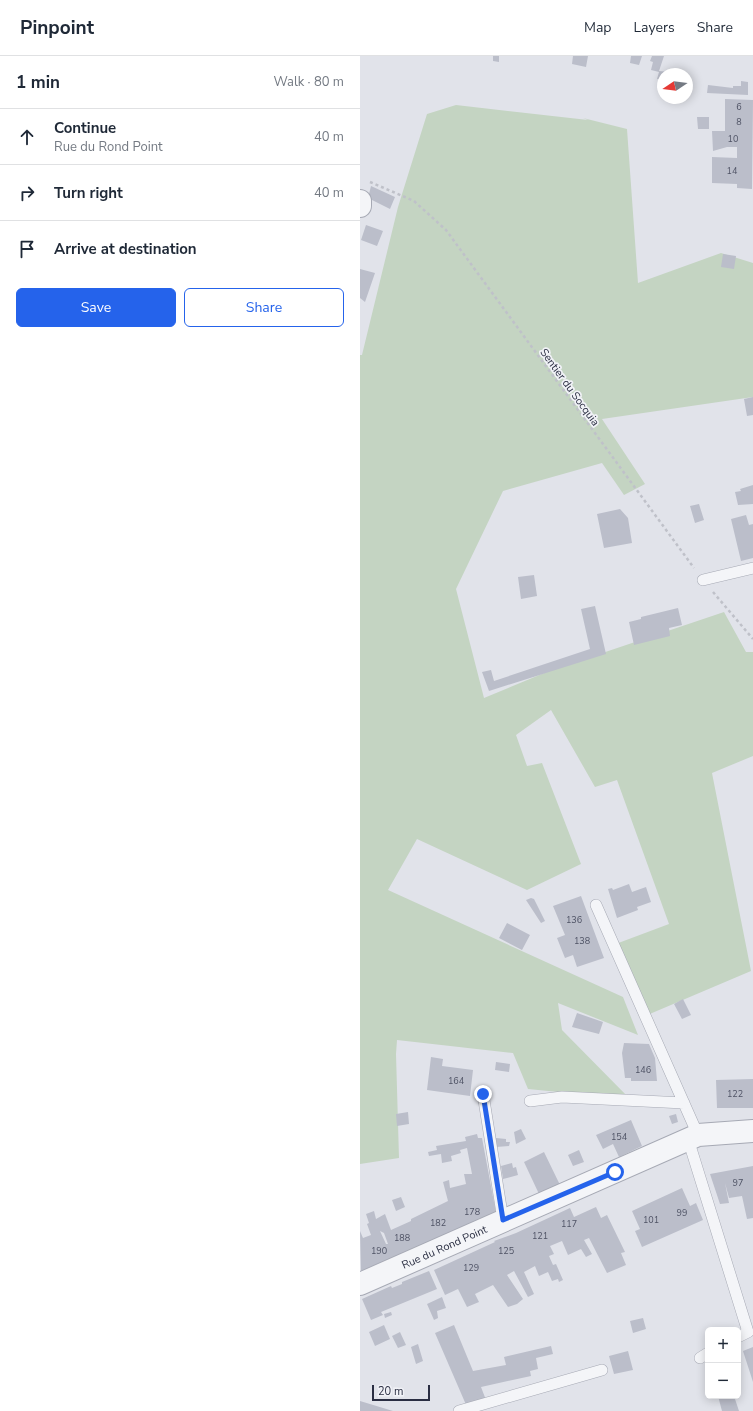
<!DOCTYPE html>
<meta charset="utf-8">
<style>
:root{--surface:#fff;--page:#f2f2f3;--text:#1f2937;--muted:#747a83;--line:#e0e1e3;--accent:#2563eb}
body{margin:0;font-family:"Nunito Sans",sans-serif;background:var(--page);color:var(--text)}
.controls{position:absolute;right:12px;bottom:12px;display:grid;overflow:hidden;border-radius:6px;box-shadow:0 2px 10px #0003}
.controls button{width:36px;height:36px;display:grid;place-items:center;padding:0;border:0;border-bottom:1px solid var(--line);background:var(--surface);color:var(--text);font:20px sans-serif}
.compass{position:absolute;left:297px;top:12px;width:36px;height:36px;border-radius:50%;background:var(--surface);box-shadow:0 2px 10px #0003;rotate:257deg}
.scale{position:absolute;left:12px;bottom:10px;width:58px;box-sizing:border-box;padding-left:4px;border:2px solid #2a2e42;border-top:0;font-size:11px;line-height:14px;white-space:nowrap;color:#2a2e42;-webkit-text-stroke:3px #f1f2f7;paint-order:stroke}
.stop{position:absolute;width:12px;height:12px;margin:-9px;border:3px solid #2563eb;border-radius:50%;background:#fff}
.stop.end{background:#2563eb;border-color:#fff;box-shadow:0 1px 4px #0008}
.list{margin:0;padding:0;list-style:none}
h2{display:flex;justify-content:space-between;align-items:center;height:52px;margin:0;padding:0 16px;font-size:17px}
h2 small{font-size:13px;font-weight:400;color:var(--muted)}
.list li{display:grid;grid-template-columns:26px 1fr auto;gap:12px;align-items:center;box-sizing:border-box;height:56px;padding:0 16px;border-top:1px solid var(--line)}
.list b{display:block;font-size:15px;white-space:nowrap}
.list p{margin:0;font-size:13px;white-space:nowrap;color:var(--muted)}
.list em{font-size:13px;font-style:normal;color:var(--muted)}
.actions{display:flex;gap:8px;padding:12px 16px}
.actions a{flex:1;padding:9px 0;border:1px solid var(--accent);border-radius:6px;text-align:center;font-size:14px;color:var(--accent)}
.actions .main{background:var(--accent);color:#fff}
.icon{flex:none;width:22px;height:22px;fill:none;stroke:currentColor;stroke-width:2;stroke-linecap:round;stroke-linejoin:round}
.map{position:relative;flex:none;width:393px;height:1355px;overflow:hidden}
header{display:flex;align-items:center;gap:24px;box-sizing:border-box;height:56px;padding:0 20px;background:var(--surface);border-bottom:1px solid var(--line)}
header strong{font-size:19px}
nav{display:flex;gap:22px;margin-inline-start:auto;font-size:14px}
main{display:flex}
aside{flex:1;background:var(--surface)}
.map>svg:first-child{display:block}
.green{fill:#c4d4c2}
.building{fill:#bbbeca;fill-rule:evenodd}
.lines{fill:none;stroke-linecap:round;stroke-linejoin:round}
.service-casing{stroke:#a6a9b4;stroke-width:12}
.minor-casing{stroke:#a6a9b4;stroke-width:24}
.tertiary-casing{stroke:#a6a9b4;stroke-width:24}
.path{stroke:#bfc1c9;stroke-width:2.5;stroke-dasharray:3 3;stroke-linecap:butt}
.service{stroke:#f4f5f8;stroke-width:11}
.minor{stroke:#f4f5f8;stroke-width:22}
.tertiary{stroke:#f4f5f8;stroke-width:22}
.route{stroke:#2563eb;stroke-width:5}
.labels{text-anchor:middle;stroke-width:3.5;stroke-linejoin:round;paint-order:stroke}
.number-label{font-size:9px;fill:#4e5264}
.street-label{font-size:11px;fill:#2a2e42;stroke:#f1f2f7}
</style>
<header>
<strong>Pinpoint</strong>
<nav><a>Map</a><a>Layers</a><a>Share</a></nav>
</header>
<main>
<aside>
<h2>1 min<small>Walk · 80 m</small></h2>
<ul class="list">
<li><svg class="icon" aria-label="ahead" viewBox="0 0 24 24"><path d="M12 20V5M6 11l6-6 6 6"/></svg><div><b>Continue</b><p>Rue du Rond Point</p></div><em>40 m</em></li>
<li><svg class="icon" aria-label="right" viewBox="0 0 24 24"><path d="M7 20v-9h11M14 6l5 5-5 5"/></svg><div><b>Turn right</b></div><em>40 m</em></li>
<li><svg class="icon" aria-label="arrive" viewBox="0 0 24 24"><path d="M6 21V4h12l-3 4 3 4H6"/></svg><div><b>Arrive at destination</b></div></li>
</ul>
<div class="actions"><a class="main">Save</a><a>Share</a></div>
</aside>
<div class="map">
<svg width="393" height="1355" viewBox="0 0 393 1355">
<rect width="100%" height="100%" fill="#e1e3ea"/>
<path class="green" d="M96 49 228 64 223 62 267 73 278 227 361 197 393 207V341L242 363 285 428 264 439 242 407 143 435 96 533 124 642 189 615 364 556 386 596H393V700L352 717 391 915 285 960 253 889 309 868 257 724 235 731 191 654 156 679 167 710 182 707 221 808 167 834 57 783 28 834 263 941 278 979 198 947 202 974 270 1043 168 1033 153 997 37 984 36 998 39 1102 0 1108V299H2L38 151 67 58Z"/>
<path class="building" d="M133 0H139V6L133 5Z
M213 0H228L226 11 212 8Z
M271 0H282L279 9 270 7Z
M292 0H304L299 15 309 16 308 18H303V24L297 23 299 16 291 14 293 6 290 5Z
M381 25 388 26V39L347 37 348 29 373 32V30H381Z
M365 43 393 44 392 133 377 132V128L352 127V101L377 102V91H367L353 95 352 75H365Z
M337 61H349V73H338Z
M11 130 35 141 30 153 8 142Z
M6 169 23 175 17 190 1 184Z
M363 198 376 200 374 213 361 211Z
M0 213 15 217 5 246 0 242Z
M393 341V359L387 360 384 343Z
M393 429V448L378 449 375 436 381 435 380 433Z
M339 448 344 464 335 467 330 450Z
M260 453 268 462 272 487 244 492 237 458Z
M386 459 389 469 393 468V502L381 505 371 463Z
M174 519 177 540 161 543 158 521Z
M235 550 246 598 129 635 122 616 131 614 134 625 230 593 221 553Z
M318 552 322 569 309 572 310 580 274 589 269 566 281 563V561Z
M269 828 272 836 286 831 291 846 277 851 278 854 257 862 248 833 252 832 253 834Z
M221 840 244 902 217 911 213 899 205 902 197 882 205 879 193 850Z
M171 842 174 843 185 865 181 867 166 844Z
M147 867 170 879 162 894 139 882Z
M323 943 331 959 322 963 314 948Z
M217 957 243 966 239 978 212 971Z
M264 987 289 988 295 1002 297 1025H271V1022H265L262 997Z
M71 1001 83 1003 82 1010 113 1014 110 1040 67 1034Z
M136 1006 150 1008 149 1016 135 1014Z
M393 1023V1052H357L356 1024Z
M48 1056 49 1068 37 1070 36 1058Z
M316 1058 318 1066 312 1068 309 1060Z
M271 1064 282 1090 259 1101 253 1088 243 1093 236 1079Z
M161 1073 166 1083 156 1088 154 1076Z
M117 1078 118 1082H122L136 1157 1 1215 0 1175 3 1182 11 1179 7 1168 9 1167 6 1158 14 1155 16 1163 25 1158 31 1174 51 1165V1163L88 1145 83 1126 89 1124 90 1132 106 1128 104 1118H112L107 1092 100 1094 101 1097 91 1100 92 1105 82 1107 81 1098 69 1100 68 1096 77 1094 76 1090 106 1085 105 1081ZM20 1175 24 1177 28 1188H26Z
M136 1082 146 1083V1086H150L149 1090 136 1091Z
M219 1094 224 1106 213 1110 208 1099Z
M184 1096 200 1129 179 1138 164 1106Z
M152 1107 153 1112 156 1111 158 1119 143 1123 141 1110Z
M393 1110V1162L387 1163 382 1140 369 1142 365 1127 369 1147 360 1148 350 1118Z
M322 1132 330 1150 336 1147 343 1164 282 1191 275 1175 280 1173 272 1155Z
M41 1141 45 1151 36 1155 32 1144Z
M236 1151 241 1162 247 1159 265 1196 261 1197 266 1209 247 1217 229 1182 224 1184 232 1198 226 1201 221 1193 208 1199 202 1185 190 1190 194 1198 189 1200 193 1209 196 1208 203 1224 199 1226 198 1223 192 1225 188 1216 179 1220 175 1210 164 1216 174 1238 168 1241 154 1215 147 1219 163 1243 157 1248 148 1251 133 1229 115 1238 119 1246 107 1251 98 1233 85 1239 74 1214 135 1186 134 1185 156 1177 210 1152 214 1161Z
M69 1215 77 1233 21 1256 23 1259 11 1264 2 1243 31 1230 32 1232 42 1228V1226Z
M82 1241 86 1252 77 1255 78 1262 74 1264 67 1248Z
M31 1256 32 1259 25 1262 24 1258Z
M283 1262 286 1273 273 1277 270 1265Z
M24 1269 30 1283 15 1290 9 1276Z
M94 1269 113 1315 146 1309 144 1301 191 1290 193 1298 176 1302 178 1313 170 1315 171 1320 121 1331 126 1344 107 1351 75 1277Z
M40 1276 46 1289 38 1292 32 1280Z
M58 1288 63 1305 56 1308 51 1291Z
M393 1291V1326L383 1295Z
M268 1295 273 1314 254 1318 249 1300Z
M358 1340H374L379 1355H362Z
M0 1345 33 1355H0Z"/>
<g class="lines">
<defs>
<path id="service" d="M343 524 393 512
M236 849 338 1079
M123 1038 143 1164
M170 1045 202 1041 324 1047
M328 1083 388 1276 378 1281
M340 1302 348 1297
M99 1355 242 1314"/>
<path id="minor" d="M0 145V150"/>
<g id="tertiary">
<path id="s1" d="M0 1228 338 1079 393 1075"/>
</g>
</defs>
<use href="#service" class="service-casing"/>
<use href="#minor" class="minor-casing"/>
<use href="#tertiary" class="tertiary-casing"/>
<path class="path" d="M10 126 54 145 86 174 334 512
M353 536 393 583"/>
<use href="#service" class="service"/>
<use href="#minor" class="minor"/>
<use href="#tertiary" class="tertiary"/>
</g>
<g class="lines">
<path class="route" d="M123 1038 143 1164 255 1116"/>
</g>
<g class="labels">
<g class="number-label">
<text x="379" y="54">6</text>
<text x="379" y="69">8</text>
<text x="373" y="86">10</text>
<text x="372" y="118">14</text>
<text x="214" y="867">136</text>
<text x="222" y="888">138</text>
<text x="283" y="1017">146</text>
<text x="96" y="1028">164</text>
<text x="375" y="1041">122</text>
<text x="259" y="1084">154</text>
<text x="378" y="1130">97</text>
<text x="112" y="1159">178</text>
<text x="322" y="1160">99</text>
<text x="291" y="1167">101</text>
<text x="78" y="1170">182</text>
<text x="209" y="1171">117</text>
<text x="180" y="1183">121</text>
<text x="42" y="1185">188</text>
<text x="19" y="1198">190</text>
<text x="146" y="1198">125</text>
<text x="111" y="1215">129</text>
</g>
<g class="street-label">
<text transform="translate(210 331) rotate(54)" y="4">Sentier du Socquia</text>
<text dy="4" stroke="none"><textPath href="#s1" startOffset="92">Rue du Rond Point</textPath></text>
</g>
</g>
</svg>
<div class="controls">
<button>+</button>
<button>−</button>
</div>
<svg class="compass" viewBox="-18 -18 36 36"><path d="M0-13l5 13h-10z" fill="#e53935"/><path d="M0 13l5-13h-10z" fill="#747a83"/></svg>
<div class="scale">20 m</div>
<div class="stop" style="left:255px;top:1116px"></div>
<div class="stop end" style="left:123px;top:1038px"></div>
</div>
</main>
